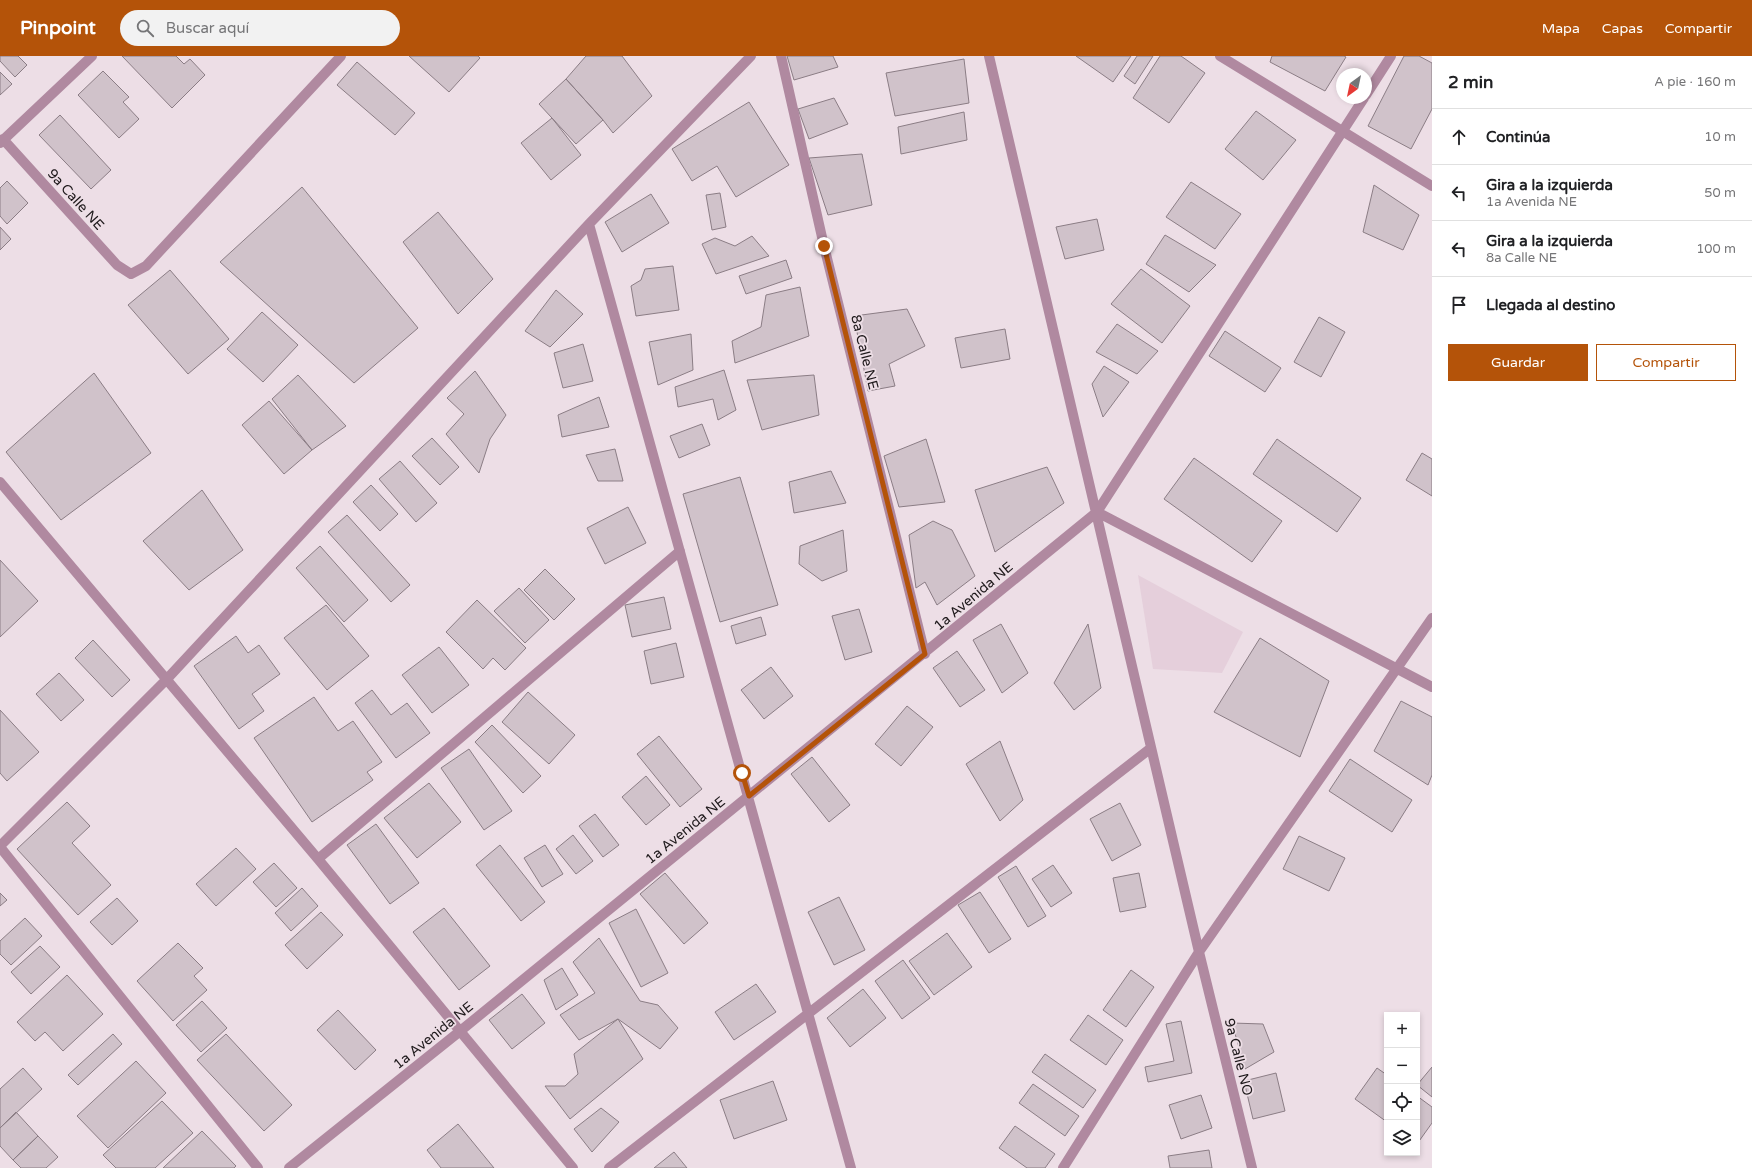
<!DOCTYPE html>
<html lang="es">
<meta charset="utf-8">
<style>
:root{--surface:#fff;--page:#f2f2f2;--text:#202124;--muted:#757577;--line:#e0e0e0;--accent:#b45309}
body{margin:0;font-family:"Varela Round",sans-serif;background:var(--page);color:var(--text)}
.controls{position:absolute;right:12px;bottom:12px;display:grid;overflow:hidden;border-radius:0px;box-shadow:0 2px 6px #0003}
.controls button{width:36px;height:36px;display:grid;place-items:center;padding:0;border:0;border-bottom:1px solid var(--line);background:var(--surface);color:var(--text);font:20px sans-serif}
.compass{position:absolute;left:1336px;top:12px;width:36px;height:36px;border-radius:50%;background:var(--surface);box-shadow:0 2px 6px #0003;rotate:213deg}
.stop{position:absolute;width:12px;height:12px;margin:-9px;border:3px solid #b45309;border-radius:50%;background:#fff}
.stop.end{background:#b45309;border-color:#fff;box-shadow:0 1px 4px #0008}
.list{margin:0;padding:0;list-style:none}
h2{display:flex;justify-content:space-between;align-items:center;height:52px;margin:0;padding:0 16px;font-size:17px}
h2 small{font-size:13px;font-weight:400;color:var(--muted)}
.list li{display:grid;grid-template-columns:26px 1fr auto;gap:12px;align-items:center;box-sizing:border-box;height:56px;padding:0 16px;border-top:1px solid var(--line)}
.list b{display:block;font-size:15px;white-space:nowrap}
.list p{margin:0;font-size:13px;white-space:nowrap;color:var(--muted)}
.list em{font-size:13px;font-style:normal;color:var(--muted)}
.actions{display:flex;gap:8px;padding:12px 16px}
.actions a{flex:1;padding:9px 0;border:1px solid var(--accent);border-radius:0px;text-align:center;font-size:14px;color:var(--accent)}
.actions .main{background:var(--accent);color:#fff}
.icon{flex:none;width:22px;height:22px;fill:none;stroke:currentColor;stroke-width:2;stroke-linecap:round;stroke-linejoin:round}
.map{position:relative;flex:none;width:1432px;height:1112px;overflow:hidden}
header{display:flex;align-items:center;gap:24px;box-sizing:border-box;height:56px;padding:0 20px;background:var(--accent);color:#fff}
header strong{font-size:19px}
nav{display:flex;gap:22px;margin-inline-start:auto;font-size:14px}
.search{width:280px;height:36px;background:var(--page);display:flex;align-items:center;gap:10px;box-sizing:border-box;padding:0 14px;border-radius:22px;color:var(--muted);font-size:15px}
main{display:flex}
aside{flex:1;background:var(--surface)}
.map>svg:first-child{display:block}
.built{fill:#e5cfdb}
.building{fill:#d0c2ca;stroke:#8b7d85}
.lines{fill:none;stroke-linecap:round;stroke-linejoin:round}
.minor{stroke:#b089a0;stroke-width:10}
.route{stroke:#b45309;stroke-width:5}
.labels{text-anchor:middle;stroke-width:3.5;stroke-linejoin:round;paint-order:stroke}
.street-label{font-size:14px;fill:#1e191b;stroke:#eddee6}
</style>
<header>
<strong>Pinpoint</strong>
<div class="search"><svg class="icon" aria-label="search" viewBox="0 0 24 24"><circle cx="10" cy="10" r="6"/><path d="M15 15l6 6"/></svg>Buscar aquí</div>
<nav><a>Mapa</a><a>Capas</a><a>Compartir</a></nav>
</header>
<main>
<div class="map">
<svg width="1432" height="1112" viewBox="0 0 1432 1112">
<rect width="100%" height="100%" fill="#eddee6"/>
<path class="built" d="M1138 519 1243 576 1222 617 1153 613Z"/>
<path class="building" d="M0 0H18L27 9 15 21 0 5Z
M122 0H176L184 8 190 3 205 19 172 52Z
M409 0H478L480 2 449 36Z
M586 0H622L652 40 613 77 603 64 566 23Z
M787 0H833L838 11 794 24Z
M1076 0H1131L1113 26Z
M1137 0H1153L1135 28 1124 20Z
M1160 0H1181L1205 17 1169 67 1133 42Z
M1272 0H1344L1346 1 1325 35 1270 6Z
M1404 0H1419L1432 7V53L1411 93 1368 70Z
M964 3 969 47 895 60 886 17Z
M357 6 415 57 395 79 337 29Z
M103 15 129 41 123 46 139 63 119 82 78 39Z
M0 16 12 28 0 39Z
M566 23 603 64 576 88 539 48Z
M834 42 848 68 809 83 798 53Z
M749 46 789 109 736 141 717 110 692 125 672 93Z
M1256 55 1296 84 1263 124 1225 93Z
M964 56 967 84 901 98 898 71Z
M60 59 111 114 91 133 39 79Z
M552 62 581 99 551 124 521 87Z
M862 98 872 149 828 159 809 102Z
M7 125 28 147 7 168 0 160V132Z
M1191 126 1241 158 1215 193 1166 161Z
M1374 129 1419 159 1403 194 1363 176Z
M302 131 418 272 354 327 220 206Z
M720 137 726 171 712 174 706 139Z
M651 138 669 167 622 196 605 166Z
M438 156 493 223 458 258 403 186Z
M1097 163 1104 194 1065 203 1056 171Z
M0 171 11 183 0 194Z
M1165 179 1216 209 1189 236 1146 208Z
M752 180 769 200 716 218 702 188 715 182 735 190Z
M786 204 792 222 746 238 739 220Z
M673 210 679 254 636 260 631 230 641 224 645 213Z
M1141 213 1190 250 1162 287 1111 248Z
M170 214 229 283 188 318 128 249Z
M800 231 809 280 735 307 732 285 761 271 766 239Z
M556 234 583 258 550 291 525 275Z
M907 253 925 290 889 308 895 330 868 335 854 260Z
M262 256 298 289 263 326 227 293Z
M1319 261 1345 276 1321 321 1294 306Z
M1117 268 1158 295 1137 318 1096 296Z
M1005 273 1010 303 961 312 955 282Z
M1225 275 1281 312 1265 336 1209 300Z
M691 278 693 314 658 329 649 286Z
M583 288 593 325 563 332 554 297Z
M1104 310 1129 326 1103 361 1092 328Z
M724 314 736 354 718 364 713 343 678 351 675 331Z
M475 315 506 359 490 383 479 417 446 378 464 358 447 342Z
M94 317 151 397 61 464 6 396Z
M298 319 346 370 312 394 272 343Z
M814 319 819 359 762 374 747 324Z
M599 341 609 371 562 381 558 359Z
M269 345 312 394 284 418 242 369Z
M702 368 710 389 679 402 670 380Z
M432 382 459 411 440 429 412 400Z
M926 383 945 446 899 451 884 400Z
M1277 383 1361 442 1337 476 1253 418Z
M615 393 623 425H598L586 399Z
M1422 397 1432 403V440L1406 424Z
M1194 402 1282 465 1252 506 1164 443Z
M400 405 437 447 416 466 379 423Z
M1047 411 1064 447 995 496 975 434Z
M831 415 846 447 794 457 789 426Z
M740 421 778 549 720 566 683 438Z
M371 429 398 458 380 475 353 446Z
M202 434 243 494 189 534 143 485Z
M628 451 646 487 605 508 587 472Z
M347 459 410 529 391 546 328 476Z
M933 465 952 474 975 520 937 549 925 526 916 532 909 479Z
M843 474 847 515 822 525 799 508 800 490Z
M320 490 368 544 344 566 296 512Z
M0 504 38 545 0 581Z
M545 513 575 543 554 564 524 534Z
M519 532 549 564 525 587 494 555Z
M664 541 671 573 632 581 625 549Z
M477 544 526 592 505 614 493 602 483 613 446 576Z
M326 549 369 600 327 634 284 582Z
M859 553 872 596 845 604 832 560Z
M761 561 766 579 736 588 731 570Z
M1001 568 1028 617 1002 637 973 584Z
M1088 568 1101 632 1074 654 1054 627Z
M236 580 248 597 259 589 280 618 252 638 264 655 239 673 194 610Z
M1260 582 1329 625 1300 701 1214 656Z
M93 584 130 624 112 641 75 602Z
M676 587 684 621 651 628 644 595Z
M439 591 469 629 432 657 402 619Z
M957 595 985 634 960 651 933 612Z
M771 611 793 640 764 663 741 634Z
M59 617 84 644 61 665 36 638Z
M372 634 391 659 407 647 430 677 396 702 355 647Z
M528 636 575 679 549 708 502 666Z
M314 641 338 675 353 665 382 706 367 716 373 724 312 766 254 682Z
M1401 645 1432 661V719L1428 729 1374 695Z
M907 650 933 671 901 710 875 688Z
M0 654 39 696 7 725 0 717Z
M492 669 541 720 523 737 475 686Z
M659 680 702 733 680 751 637 698Z
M1000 685 1023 744 1000 765 966 708Z
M469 693 512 755 484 774 441 712Z
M812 701 850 749 829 766 791 718Z
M1350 703 1412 744 1392 776 1329 735Z
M646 720 670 749 646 769 622 741Z
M429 727 461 766 417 802 384 762Z
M67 746 90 770 72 787 111 829 78 859 17 793Z
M1120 747 1141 789 1112 805 1090 763Z
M595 758 619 789 603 801 579 770Z
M376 768 419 827 390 848 347 789Z
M573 779 593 805 576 818 556 793Z
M1299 780 1345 802 1329 835 1283 813Z
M500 789 545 846 521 865 476 809Z
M545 789 563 818 542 831 524 802Z
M236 792 256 813 216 850 196 828Z
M274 807 297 832 276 851 253 826Z
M1053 809 1072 837 1051 851 1032 823Z
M1016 810 1046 860 1028 871 998 821Z
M665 817 708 867 684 888 640 838Z
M1139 817 1146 851 1120 856 1113 822Z
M302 832 318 850 291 875 275 857Z
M980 836 1011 883 989 897 958 849Z
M0 837 7 844 0 850Z
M839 841 865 894 834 909 808 856Z
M117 842 138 865 112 889 90 866Z
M444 852 490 910 459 934 413 876Z
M636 853 668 917 641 931 609 867Z
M321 856 343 879 307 913 285 889Z
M25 862 42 880 11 909 0 898V885Z
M947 877 972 911 934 939 909 905Z
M599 882 640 945 658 949 678 972 660 993 618 963 579 984 560 959 595 937 573 906Z
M178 887 203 912 194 920 207 934 173 965 137 925Z
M40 890 60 911 31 938 11 916Z
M903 904 930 942 902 963 875 925Z
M562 912 578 939 556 954 544 924Z
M1131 914 1154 931 1126 971 1103 954Z
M67 919 103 958 63 995 45 976 35 985 17 966Z
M756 928 776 956 734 984 715 956Z
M863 933 886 962 850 991 827 962Z
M522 938 545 967 512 993 489 964Z
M202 945 227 972 201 996 176 969Z
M338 954 376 994 355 1014 317 974Z
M1088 959 1123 984 1106 1009 1070 984Z
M618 963 643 1003 570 1063 545 1030H565L578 1018 574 998Z
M1181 965 1192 1017 1148 1026 1145 1011 1174 1005 1166 968Z
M1232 967 1263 968 1274 996 1245 1013Z
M113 978 122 988 78 1029 68 1019Z
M226 978 292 1049 264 1075 197 1004Z
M1045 998 1096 1034 1083 1052 1032 1016Z
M136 1005 166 1037 108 1092 77 1060Z
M1432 1011V1041L1417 1029Z
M23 1012 42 1033 0 1072V1033Z
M1377 1012 1387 1019V1066L1355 1043Z
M1276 1017 1285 1055 1253 1063 1244 1025Z
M773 1025 787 1064 734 1083 720 1044Z
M1033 1028 1079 1060 1065 1080 1019 1047Z
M1201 1039 1212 1072 1181 1083 1169 1049Z
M1417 1040 1432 1051V1067L1417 1088Z
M162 1045 193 1077 155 1112H116L103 1099Z
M601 1052 619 1066 592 1096 574 1073Z
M16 1056 38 1080 13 1104 0 1090V1072Z
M458 1068 494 1112H441L427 1094Z
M1015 1070 1055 1098 1045 1112H1027L999 1092Z
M202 1075 236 1110 234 1112H163Z
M38 1080 58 1101 46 1112H21L13 1104Z
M1209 1094 1212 1112H1170L1168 1100Z
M674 1096 687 1112H654Z"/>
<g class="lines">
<path class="minor" d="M781 0 824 190 925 598
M989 0 1199 896 1252 1112
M1220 0 1432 130
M1366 39 1391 0
M3 83 117 209 131 218 146 210 341 0
M0 87 92 0
M589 168 851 1112
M0 426 318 803 573 1112
M1097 456 1432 631
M0 790 166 624 589 168 751 0
M0 791 258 1112
M318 803 680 495
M289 1112 459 976 1097 456 1364 42
M609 1112 1151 692
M1063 1112 1199 896 1432 562"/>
</g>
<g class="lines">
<path class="route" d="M742 717 749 740 925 598 824 190"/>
</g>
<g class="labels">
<g class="street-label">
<text transform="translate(76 143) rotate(48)" y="5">9a Calle NE</text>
<text transform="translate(865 296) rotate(76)" y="5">8a Calle NE</text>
<text transform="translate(973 540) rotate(-40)" y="5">1a Avenida NE</text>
<text transform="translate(685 774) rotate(-39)" y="5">1a Avenida NE</text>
<text transform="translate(433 979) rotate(-39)" y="5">1a Avenida NE</text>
<text transform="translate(1239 1001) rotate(76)" y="5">9a Calle NO</text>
</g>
</g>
</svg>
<div class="controls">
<button>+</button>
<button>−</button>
<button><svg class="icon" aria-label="locate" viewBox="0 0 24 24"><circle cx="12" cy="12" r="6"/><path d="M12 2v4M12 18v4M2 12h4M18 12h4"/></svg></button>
<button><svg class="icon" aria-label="layers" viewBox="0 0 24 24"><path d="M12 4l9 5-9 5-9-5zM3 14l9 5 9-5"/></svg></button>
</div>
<svg class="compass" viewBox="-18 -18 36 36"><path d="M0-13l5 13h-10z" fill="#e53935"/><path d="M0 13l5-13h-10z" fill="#757577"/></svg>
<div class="stop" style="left:742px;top:717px"></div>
<div class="stop end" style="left:824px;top:190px"></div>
</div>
<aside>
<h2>2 min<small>A pie · 160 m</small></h2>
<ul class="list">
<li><svg class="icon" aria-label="ahead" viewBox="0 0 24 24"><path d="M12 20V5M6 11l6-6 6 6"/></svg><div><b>Continúa</b></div><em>10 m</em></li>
<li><svg class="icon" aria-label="left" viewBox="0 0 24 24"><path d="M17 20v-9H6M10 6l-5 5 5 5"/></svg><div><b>Gira a la izquierda</b><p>1a Avenida NE</p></div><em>50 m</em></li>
<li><svg class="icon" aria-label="left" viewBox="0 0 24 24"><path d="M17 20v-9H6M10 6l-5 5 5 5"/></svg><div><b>Gira a la izquierda</b><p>8a Calle NE</p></div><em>100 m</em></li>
<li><svg class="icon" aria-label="arrive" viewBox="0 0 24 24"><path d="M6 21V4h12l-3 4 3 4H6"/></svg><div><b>Llegada al destino</b></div></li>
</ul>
<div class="actions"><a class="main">Guardar</a><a>Compartir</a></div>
</aside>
</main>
